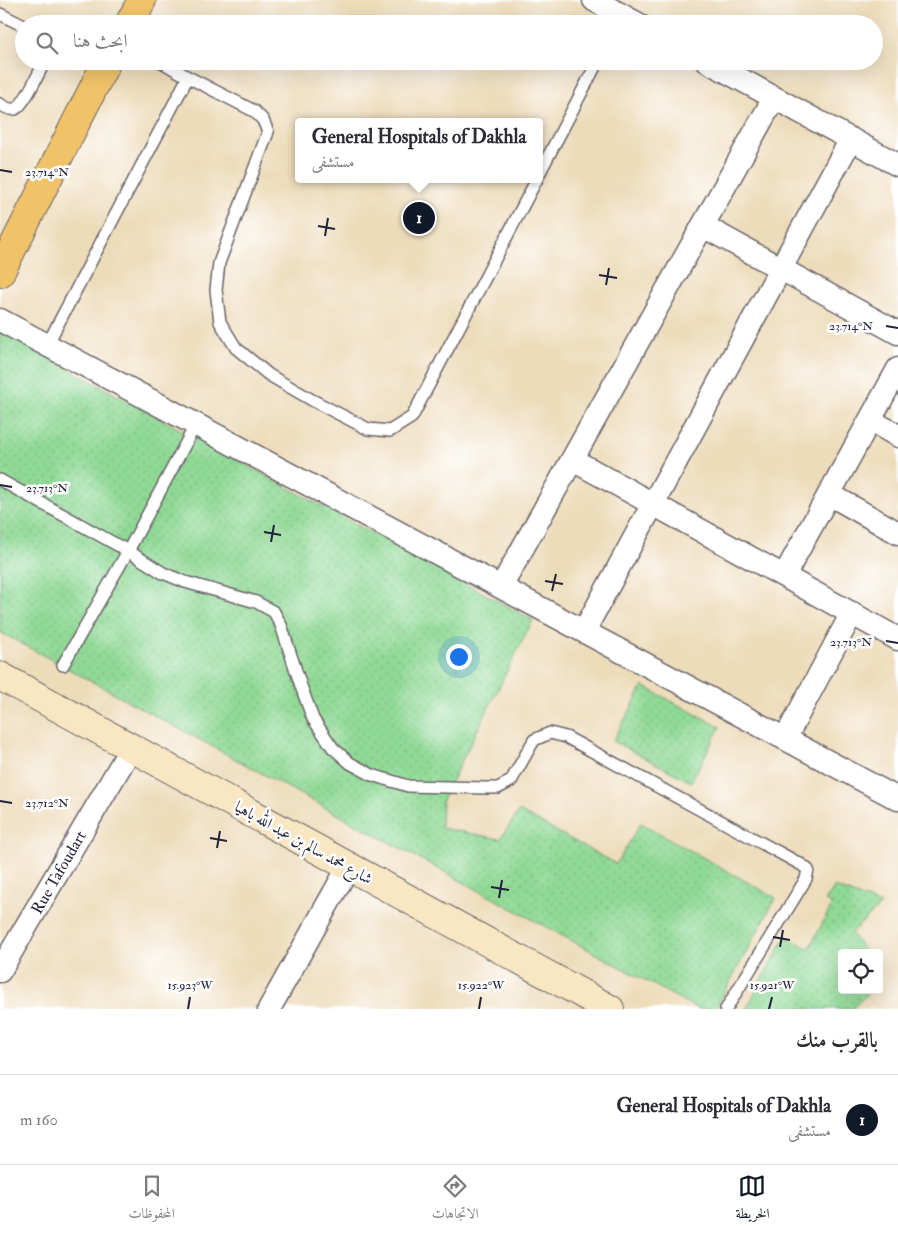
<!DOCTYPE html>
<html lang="ar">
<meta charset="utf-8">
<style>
:root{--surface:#fff;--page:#f2f2f3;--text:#2b2b33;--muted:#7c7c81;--line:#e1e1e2;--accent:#111827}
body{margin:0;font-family:"IM FELL Double Pica",Amiri,serif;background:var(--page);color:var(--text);direction:rtl}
.controls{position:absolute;right:15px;bottom:15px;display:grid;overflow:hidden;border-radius:5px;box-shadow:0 5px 20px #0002}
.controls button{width:45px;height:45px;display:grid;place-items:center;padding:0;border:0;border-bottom:1px solid var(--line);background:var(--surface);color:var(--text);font:25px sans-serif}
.you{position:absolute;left:458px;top:656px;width:18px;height:18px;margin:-12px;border:4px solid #fff;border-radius:50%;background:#1a73e8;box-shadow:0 0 0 8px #1a73e833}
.badge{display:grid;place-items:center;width:32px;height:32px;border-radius:50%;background:var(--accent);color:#fff;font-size:16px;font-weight:700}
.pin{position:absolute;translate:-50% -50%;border:2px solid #fff;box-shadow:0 1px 5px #0006}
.popup{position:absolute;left:295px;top:118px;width:248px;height:65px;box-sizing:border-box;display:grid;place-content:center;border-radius:5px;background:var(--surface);filter:drop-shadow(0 1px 4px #0005);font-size:16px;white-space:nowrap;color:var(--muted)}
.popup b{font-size:19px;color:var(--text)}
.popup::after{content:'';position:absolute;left:50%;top:100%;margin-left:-10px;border:10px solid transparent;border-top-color:var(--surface)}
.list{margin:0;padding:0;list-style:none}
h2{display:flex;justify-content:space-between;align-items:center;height:65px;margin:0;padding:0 20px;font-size:21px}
h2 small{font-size:16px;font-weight:400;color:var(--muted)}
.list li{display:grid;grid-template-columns:32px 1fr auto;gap:15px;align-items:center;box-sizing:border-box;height:90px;padding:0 20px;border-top:1px solid var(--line)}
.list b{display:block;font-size:19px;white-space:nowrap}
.list p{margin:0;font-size:16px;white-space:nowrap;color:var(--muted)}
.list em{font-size:16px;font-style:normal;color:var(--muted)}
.icon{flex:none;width:28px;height:28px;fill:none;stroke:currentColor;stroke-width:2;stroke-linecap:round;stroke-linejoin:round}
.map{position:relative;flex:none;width:898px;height:1009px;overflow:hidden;direction:ltr}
.search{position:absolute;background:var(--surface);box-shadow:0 5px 20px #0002;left:15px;right:15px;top:15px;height:55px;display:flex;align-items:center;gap:12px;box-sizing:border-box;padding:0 18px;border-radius:28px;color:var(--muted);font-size:19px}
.sheet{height:155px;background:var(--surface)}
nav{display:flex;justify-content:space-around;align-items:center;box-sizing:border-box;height:70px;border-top:1px solid var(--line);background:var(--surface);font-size:14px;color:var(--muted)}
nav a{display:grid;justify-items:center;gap:2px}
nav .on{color:var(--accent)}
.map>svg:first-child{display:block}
.grass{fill:url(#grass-dots);stroke:#587e68}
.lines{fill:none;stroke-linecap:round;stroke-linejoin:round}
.lane-casing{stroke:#696367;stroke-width:14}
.street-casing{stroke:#696367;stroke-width:25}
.secondary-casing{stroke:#696367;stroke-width:30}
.primary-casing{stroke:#696367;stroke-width:30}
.lane{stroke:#fff;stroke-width:11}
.street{stroke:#fff;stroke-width:22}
.secondary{stroke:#f9e7c3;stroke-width:28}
.primary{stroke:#f1c369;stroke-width:28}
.ticks{fill:none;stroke:#22223b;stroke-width:2}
.labels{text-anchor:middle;stroke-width:5;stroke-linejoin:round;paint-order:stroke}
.street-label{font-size:16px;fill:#22223b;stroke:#fff}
.ticks-label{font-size:12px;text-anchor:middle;fill:#22223b;stroke:#fff;stroke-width:5;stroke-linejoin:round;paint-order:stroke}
</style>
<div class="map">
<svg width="898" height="1009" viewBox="0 0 898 1009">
<defs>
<pattern id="grass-dots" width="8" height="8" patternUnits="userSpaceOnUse" patternTransform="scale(1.25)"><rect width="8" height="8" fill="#8fd995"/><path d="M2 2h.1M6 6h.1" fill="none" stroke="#7bba81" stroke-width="1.8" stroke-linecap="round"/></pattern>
</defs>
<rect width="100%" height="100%" fill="#fff"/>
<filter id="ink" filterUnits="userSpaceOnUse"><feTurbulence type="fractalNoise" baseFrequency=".02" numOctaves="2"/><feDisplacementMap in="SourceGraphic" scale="10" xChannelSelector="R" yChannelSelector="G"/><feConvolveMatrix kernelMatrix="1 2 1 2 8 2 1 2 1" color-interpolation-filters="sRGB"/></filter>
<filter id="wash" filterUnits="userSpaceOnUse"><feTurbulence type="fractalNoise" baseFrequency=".0096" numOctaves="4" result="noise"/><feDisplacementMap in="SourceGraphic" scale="20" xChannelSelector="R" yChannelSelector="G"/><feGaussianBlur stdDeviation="1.12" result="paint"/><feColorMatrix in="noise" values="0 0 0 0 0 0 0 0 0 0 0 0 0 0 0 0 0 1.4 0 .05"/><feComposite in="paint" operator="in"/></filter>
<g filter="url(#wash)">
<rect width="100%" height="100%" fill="#eddcba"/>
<path class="grass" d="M0 332 533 620 442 800 441 828 500 839 519 811 616 864 641 823 776 898 715 1009H698L0 632Z
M643 686 720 727 691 782 613 741Z
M835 887 881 905 851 933 866 953H842V990H871L852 1009H746L786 936 809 949 832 905 825 901Z"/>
</g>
<g filter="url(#ink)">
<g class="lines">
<defs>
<path id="lane" d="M0 14 24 26
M188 77 254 111 263 120 268 132 219 263 216 290 220 322 236 348 269 375 312 400 368 429 390 431 412 417 537 179
M0 104C4 107 10 110 15 109 24 106 40 70 45 61
M539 174 598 61
M47 345 188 77 160 61
M0 480 128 551 163 573 185 582 256 602 274 612 281 625 302 689 313 719 333 748 350 763 372 775 408 786 486 788H498L511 781 534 740 550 733 566 737 802 865 808 870 806 879 726 1009
M63 665 128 551 196 424"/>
<path id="street" d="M594 0 638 24
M707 61 898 165
M703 226 898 333
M0 320 898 799
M870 420 898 436
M573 460 898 639
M829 494 898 533
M784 576 898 369
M501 587 774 98
M584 631 851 139
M785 739 852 613
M0 971 131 748
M269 1009 349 866"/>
<path id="secondary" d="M0 676 610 1009"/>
<path id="primary" d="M129 24 142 0
M0 273 107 61"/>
</defs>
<use href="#lane" class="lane-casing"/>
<use href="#street" class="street-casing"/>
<use href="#secondary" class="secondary-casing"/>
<use href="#primary" class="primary-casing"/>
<use href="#lane" class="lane"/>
<use href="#street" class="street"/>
<use href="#secondary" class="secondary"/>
<use href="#primary" class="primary"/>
</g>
</g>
<path class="ticks" d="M0 170 12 172M318 226 335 229M325 236 328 218M599 275 617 278M606 285 609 268M886 326 898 328M0 485 12 487M264 532 281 535M271 542 274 525M545 581 563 584M552 591 556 574M886 641 898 643M0 801 12 803M210 838 227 841M217 848 220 831M491 887 509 890M499 898 502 880M773 937 790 940M780 947 783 930M188 1009 190 997M479 1009 481 997M769 1009 772 997"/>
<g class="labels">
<g class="street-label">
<text transform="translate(304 842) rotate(29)" y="6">شارع محمد سالم بن عبد الله باهيا</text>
<text transform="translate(58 872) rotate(-60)" y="6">Rue Tafoudart</text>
</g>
</g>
<g class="ticks-label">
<text x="47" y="176">23.714°N</text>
<text x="851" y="330">23.714°N</text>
<text x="47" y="492">23.713°N</text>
<text x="851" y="646">23.713°N</text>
<text x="47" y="807">23.712°N</text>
<text x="190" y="989">15.923°W</text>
<text x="481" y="989">15.922°W</text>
<text x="772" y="989">15.921°W</text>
</g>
</svg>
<div class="controls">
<button><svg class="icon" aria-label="locate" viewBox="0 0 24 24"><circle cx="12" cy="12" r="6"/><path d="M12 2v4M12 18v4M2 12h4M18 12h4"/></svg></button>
</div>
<div class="you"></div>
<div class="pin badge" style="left:419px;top:218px">1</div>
<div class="popup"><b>General Hospitals of Dakhla</b>مستشفى</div>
<div class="search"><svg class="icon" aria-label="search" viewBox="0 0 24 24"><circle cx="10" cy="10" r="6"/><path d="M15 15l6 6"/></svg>ابحث هنا</div>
</div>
<section class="sheet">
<h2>بالقرب منك<small></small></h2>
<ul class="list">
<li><span class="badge">1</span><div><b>General Hospitals of Dakhla</b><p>مستشفى</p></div><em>160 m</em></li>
</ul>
</section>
<nav>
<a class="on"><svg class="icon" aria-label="map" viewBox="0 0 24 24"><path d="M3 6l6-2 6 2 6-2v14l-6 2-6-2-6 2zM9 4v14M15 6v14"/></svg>الخريطة</a>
<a><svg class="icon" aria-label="directions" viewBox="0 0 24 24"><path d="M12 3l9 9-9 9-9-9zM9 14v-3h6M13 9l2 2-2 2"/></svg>الاتجاهات</a>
<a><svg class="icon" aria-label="saved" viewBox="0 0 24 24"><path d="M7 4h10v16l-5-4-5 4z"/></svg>المحفوظات</a>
</nav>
